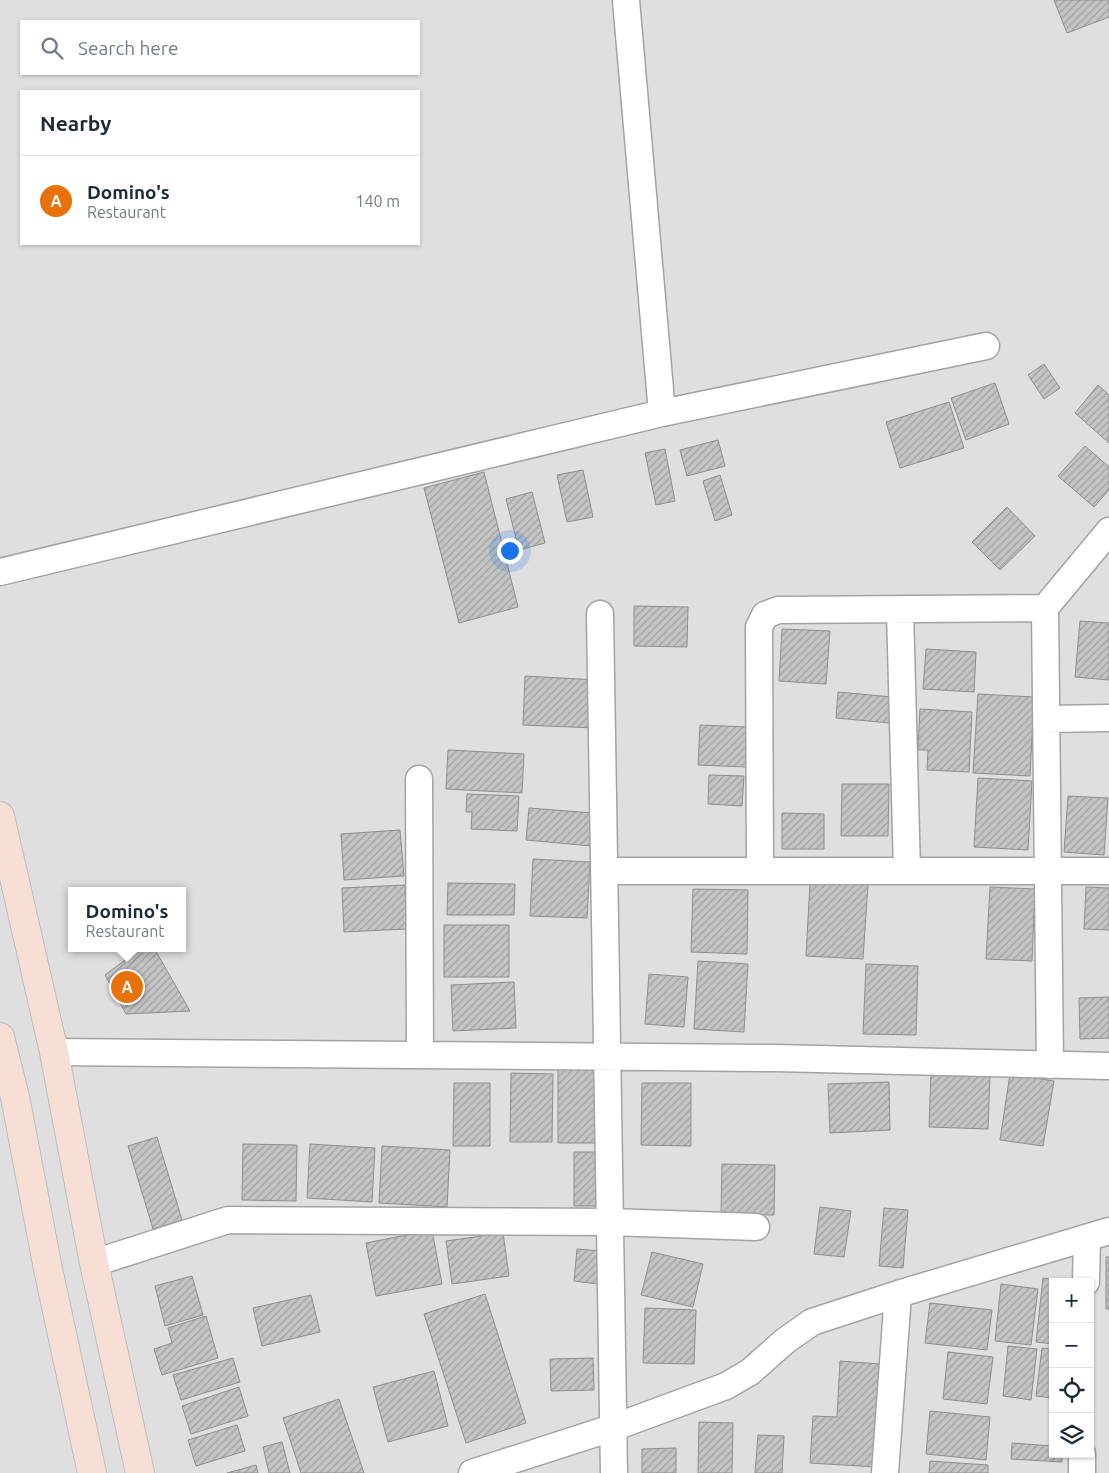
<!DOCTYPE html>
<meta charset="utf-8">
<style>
:root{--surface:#fff;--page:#f6f6f7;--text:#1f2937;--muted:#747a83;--line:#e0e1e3;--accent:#111827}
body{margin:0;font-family:Ubuntu,sans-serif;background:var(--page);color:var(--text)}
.controls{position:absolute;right:15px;bottom:15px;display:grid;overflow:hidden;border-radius:0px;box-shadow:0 1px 4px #0004}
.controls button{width:45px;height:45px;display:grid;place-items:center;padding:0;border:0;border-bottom:1px solid var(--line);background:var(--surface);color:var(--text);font:25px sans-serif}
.you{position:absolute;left:509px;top:550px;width:18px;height:18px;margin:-12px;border:4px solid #fff;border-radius:50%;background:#1a73e8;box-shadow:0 0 0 8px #1a73e833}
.badge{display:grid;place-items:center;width:32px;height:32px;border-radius:50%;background:var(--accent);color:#fff;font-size:16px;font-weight:700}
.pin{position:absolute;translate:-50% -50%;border:2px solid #fff;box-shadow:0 1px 5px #0006}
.popup{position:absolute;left:68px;top:887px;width:118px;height:65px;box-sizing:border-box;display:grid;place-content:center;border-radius:0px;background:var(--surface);filter:drop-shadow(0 1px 4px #0005);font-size:16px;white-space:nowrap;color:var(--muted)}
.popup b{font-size:19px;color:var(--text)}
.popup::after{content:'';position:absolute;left:50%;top:100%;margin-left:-10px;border:10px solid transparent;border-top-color:var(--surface)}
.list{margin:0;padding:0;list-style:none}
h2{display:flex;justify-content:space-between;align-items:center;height:65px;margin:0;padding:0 20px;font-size:21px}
h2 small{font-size:16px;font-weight:400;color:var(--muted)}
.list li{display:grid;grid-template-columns:32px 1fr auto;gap:15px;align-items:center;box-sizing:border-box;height:90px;padding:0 20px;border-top:1px solid var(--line)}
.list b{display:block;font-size:19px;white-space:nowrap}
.list p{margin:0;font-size:16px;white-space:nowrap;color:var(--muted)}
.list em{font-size:16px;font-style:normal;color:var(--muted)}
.icon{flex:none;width:28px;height:28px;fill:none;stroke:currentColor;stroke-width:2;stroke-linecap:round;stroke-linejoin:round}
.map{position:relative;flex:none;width:1109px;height:1473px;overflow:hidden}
.search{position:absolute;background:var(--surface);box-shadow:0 1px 4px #0004;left:20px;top:20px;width:400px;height:55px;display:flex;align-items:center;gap:12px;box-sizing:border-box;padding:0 18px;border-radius:0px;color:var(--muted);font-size:19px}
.panel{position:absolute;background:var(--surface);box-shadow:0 1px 4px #0004;left:20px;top:90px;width:400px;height:155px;border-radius:0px}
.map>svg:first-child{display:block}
.building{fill:url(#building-hatch);stroke:#8f8e8e}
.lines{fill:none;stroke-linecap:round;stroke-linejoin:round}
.minor-casing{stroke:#a3a3a4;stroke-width:29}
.major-casing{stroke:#bdbdbe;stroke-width:30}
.minor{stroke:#fff;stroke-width:26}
.major{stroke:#f8dfd6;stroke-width:28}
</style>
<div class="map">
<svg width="1109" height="1473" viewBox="0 0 1109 1473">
<defs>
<pattern id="building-hatch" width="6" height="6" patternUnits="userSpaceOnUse" patternTransform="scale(1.25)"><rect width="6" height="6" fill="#c5c4c4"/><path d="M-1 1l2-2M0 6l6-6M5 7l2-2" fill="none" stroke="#a1a0a0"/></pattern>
</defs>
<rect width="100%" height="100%" fill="#dfdfe0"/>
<path class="building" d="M1054 0H1109V17L1067 33Z
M1044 364 1060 388 1044 399 1028 375Z
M995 383 1009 424 966 440 951 398Z
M1098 385 1109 395V443L1075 413Z
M949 402 964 448 900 468 886 422Z
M718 440 725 466 687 476 680 450Z
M1085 446 1109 467V490L1094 507 1058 476Z
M665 449 675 501 656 505 645 453Z
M583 470 593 517 567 522 557 475Z
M484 472 518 607 459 623 424 488Z
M720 475 732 515 715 521 703 481Z
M532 492 545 543 519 550 506 499Z
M1007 507 1035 536 1000 570 972 542Z
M634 606 688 607 687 647 634 646Z
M1080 621 1109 623V680L1075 677Z
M782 629 830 631 826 684 779 681Z
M926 649 976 652 974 692 923 689Z
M525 676 597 680 595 728 523 725Z
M838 692 892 697 890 723 836 718Z
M978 694 1034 697 1030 776 973 773Z
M920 709 972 712 969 772 927 770 928 750H918Z
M700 725 748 727 746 767 698 765Z
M448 750 524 754 522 793 446 789Z
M709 775 744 776 742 806 708 804Z
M978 778 1032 781 1028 850 974 847Z
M842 784H889L888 836H841Z
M467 794 519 796 517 831 471 829 472 812H466Z
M1068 796 1108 798 1104 855 1064 852Z
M529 808 593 813 591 846 526 840Z
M782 813 824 814V849H782Z
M400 830 404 876 344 880 341 834Z
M533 859 590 862 587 918 530 916Z
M810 882 868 885 863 959 806 956Z
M448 883 515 884 514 915H447Z
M405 885 406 929 344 932 342 888Z
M990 887 1035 889 1032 961 986 959Z
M1086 887 1109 888V930L1084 929Z
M693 889 748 890 747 954 691 952Z
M444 925H509V977H444Z
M141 948H154L190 1011 126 1014 105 975Z
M698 961 748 964 744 1032 694 1029Z
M866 964 918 966 916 1035 863 1034Z
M649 974 688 977 684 1027 645 1024Z
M514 982 516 1028 453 1031 451 985Z
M1109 997V1038L1080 1039 1079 998Z
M558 1069H601V1143H558Z
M931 1071 990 1074 988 1129 929 1127Z
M511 1073 553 1074 552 1142H510Z
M1010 1074 1054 1081 1043 1146 1000 1140Z
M889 1082 890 1130 830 1133 828 1084Z
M454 1083H490V1146H453Z
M642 1083H691V1146L641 1145Z
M157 1137 182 1220 153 1229 128 1146Z
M243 1144 297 1145 296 1201 242 1200Z
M310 1144 375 1148 372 1202 307 1198Z
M382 1146 450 1150 447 1207 379 1203Z
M574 1152H604L603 1206H574Z
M722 1164 775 1165 774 1215 721 1214Z
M820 1207 851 1211 844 1257 814 1254Z
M884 1208 908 1210 903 1268 879 1266Z
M432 1230 442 1284 376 1296 366 1243Z
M503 1233 509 1276 452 1284 446 1241Z
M577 1249 601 1251 598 1284 574 1281Z
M652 1252 703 1264 693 1307 641 1295Z
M1106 1257H1109V1309H1106Z
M192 1276 203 1315 165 1326 155 1286Z
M1043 1278 1074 1282H1053V1344L1036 1342Z
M1001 1284 1038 1289 1031 1345 995 1341Z
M485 1294 526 1423 466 1443 424 1314Z
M311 1295 320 1332 262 1346 253 1308Z
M930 1303 992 1310 987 1350 925 1343Z
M645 1308 696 1310 694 1364 643 1363Z
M206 1316 218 1358 162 1375 154 1349 172 1343 168 1328Z
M1008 1346 1037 1349 1031 1400 1003 1396Z
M1042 1348 1053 1349V1398L1036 1396Z
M948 1352 993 1357 987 1404 943 1399Z
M233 1358 240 1382 181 1400 173 1375Z
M593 1358 594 1390 551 1391 550 1359Z
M840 1361 880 1364 876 1467 810 1463 813 1416 837 1417Z
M434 1371 448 1426 388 1442 373 1387Z
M239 1387 248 1416 191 1434 182 1406Z
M339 1399 364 1473H301L283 1418Z
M930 1411 990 1417 986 1460 926 1454Z
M699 1422 733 1423 732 1473H698Z
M237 1425 245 1451 196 1466 188 1440Z
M758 1435 784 1436 782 1473H755Z
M282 1442 290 1473H269L263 1447Z
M1012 1443 1053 1446V1454H1062V1462L1011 1459Z
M676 1448V1473H642V1449Z
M930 1461 988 1465V1473H929Z
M256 1465 258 1473H227Z"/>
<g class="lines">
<defs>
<path id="minor" d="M626 0 662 413
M0 572 662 413 986 346
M900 610 907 871
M600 614 614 1473
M1047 719 1109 718
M419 779 420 1055
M605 871H1109
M760 871 759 627 765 615 778 610 1045 608
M54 1052 775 1058 1109 1066
M1050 1065 1045 608 1109 531
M94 1263 228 1220 610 1222 756 1227
M1086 1282 1087 1238
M472 1473 615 1427 726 1386 750 1372 785 1341 812 1322 898 1294 1109 1231
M885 1473 898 1294
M1082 1473V1454"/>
<path id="major" d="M0 816 54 1052 94 1263 140 1473
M0 1037 15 1097 48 1269 92 1473"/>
</defs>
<use href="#minor" class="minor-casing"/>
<use href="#major" class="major-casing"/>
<use href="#minor" class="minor"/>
<use href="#major" class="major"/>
</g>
</svg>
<div class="controls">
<button>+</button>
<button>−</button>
<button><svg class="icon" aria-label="locate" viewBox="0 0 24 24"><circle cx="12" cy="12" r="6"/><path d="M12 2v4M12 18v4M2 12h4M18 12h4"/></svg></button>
<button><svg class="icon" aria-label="layers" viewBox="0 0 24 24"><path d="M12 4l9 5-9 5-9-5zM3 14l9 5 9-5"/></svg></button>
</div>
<div class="you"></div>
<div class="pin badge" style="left:127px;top:987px;background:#e8710a">A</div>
<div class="popup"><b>Domino's</b>Restaurant</div>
<div class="search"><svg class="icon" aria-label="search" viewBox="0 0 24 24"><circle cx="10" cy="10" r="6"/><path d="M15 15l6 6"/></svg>Search here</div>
<section class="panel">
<h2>Nearby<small></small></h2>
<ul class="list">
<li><span class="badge" style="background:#e8710a">A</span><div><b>Domino's</b><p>Restaurant</p></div><em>140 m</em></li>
</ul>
</section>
</div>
